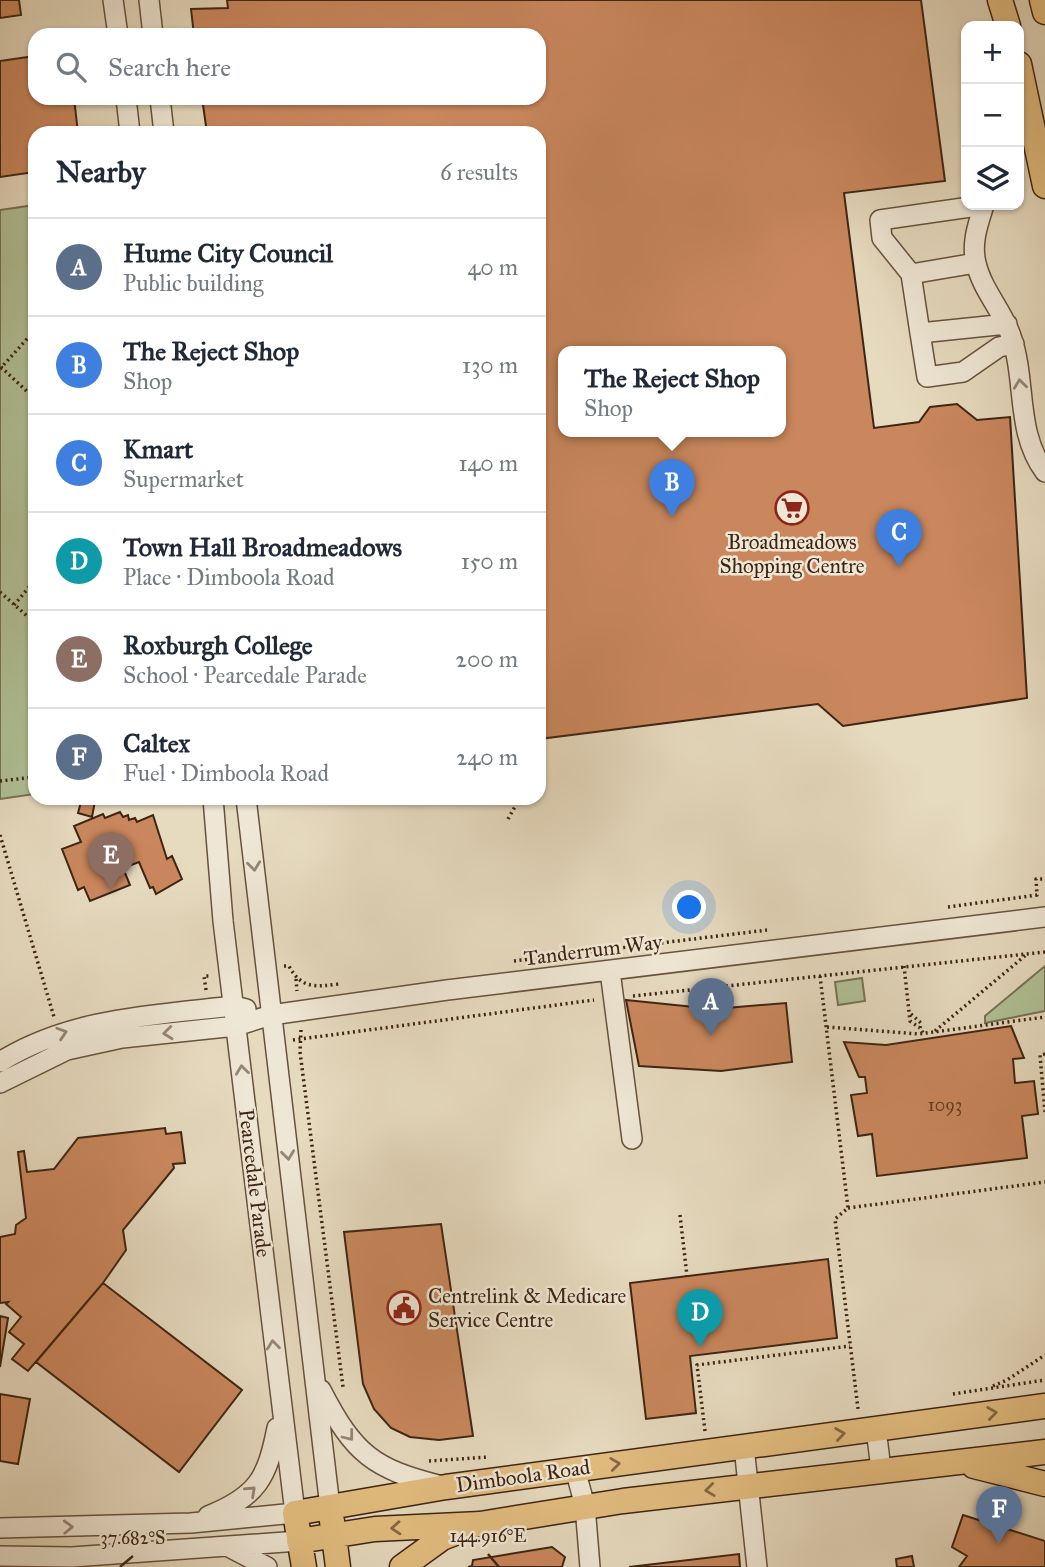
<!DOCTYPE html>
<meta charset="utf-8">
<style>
:root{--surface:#fff;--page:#f2f2f3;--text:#1f2937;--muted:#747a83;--line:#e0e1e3;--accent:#b45309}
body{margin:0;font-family:"IM FELL Great Primer",serif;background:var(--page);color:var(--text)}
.controls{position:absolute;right:21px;top:21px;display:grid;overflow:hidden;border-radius:14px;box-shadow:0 2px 5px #0004}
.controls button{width:63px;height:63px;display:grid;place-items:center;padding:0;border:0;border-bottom:2px solid var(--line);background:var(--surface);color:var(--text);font:35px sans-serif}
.you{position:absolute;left:690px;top:908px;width:24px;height:24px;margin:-18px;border:5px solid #fff;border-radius:50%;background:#1a73e8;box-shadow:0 0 0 10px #1a73e833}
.badge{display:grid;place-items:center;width:46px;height:46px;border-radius:50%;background:var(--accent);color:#fff;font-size:23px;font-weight:700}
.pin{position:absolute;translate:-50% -58px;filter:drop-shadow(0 2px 4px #0008)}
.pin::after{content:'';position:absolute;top:37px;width:24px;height:21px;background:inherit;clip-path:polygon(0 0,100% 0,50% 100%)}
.popup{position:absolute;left:558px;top:346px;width:228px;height:91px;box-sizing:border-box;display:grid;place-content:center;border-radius:14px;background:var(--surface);filter:drop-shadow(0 2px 5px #0005);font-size:23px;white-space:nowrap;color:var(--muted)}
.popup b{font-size:26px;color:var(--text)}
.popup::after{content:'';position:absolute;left:50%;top:100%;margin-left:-14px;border:14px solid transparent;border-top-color:var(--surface)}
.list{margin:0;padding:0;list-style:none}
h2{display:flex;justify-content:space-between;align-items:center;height:91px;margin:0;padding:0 28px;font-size:30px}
h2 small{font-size:23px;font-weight:400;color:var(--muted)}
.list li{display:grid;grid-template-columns:46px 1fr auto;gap:21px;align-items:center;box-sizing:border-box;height:98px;padding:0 28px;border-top:2px solid var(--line)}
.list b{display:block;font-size:26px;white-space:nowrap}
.list p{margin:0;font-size:23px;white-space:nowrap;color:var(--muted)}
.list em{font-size:23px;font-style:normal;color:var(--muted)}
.icon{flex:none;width:38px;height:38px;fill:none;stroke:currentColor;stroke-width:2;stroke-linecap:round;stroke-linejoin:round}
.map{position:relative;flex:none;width:1045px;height:1567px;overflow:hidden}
.search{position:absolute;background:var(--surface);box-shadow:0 2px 5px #0004;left:28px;top:28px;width:518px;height:77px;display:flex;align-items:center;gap:18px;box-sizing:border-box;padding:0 24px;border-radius:21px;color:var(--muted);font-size:26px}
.panel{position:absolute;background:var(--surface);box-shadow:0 2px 5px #0004;left:28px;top:126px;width:518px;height:679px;border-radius:21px}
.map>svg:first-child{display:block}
.green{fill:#b0c196;stroke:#777354;stroke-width:2}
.building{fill:#ca875d;stroke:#3e2513;stroke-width:2;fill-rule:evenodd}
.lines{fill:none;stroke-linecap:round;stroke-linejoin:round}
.minor-casing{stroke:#68523e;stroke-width:22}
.major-casing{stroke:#3e2513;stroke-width:27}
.path{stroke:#3e2513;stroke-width:3.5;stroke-dasharray:2 3.5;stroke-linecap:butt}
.minor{stroke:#efe7d5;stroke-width:19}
.major{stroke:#e3bd80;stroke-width:24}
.oneway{stroke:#968674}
.oneway2{stroke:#886944}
.ticks{fill:none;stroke:#3e2513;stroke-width:2.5}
.labels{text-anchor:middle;stroke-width:5;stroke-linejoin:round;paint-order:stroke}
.number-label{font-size:18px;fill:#613e26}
.poi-label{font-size:21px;fill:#3e2513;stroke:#efe7d5}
.street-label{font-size:21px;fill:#3e2513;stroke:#efe7d5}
.ticks-label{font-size:18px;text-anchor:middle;fill:#3e2513;stroke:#efe7d5;stroke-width:5;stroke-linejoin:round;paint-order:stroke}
</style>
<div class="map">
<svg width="1045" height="1567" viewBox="0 0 1045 1567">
<rect width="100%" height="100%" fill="#e6dabf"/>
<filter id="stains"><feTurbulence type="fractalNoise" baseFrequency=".00286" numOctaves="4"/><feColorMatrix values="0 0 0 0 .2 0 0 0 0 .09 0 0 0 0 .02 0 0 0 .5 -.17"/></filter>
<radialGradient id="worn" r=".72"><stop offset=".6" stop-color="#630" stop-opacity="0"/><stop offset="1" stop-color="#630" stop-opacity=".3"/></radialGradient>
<path class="green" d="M35 205V794L0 799V210Z
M1045 966V1011L985 1023V1016Z
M862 978 865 1001 838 1005 835 982Z"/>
<path class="building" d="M0 0H19L21 15 0 18Z
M227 0H921L945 181 844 193 874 428 919 422 930 407 957 404 977 420 1010 417 1027 698 843 726 818 704 539 739V133H207L202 98H539V35H194L191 9 228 8ZM564 351H780V431H564Z
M35 56V98H74L78 133H35V172L0 177V61Z
M82 798 95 801 92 817 78 813Z
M120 812 123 817 128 815 129 820 135 818 137 822 153 815 167 859 172 856 182 879 156 894 153 887 150 888 139 862 123 868 130 885 90 901 84 887 78 890 62 849 81 842 74 826 103 814 105 818Z
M626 1000 714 1009 786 1003 792 1062 721 1071 639 1066Z
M1011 1026 1024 1058 1013 1059 1015 1083 1034 1081 1038 1114 1022 1116 1027 1158 877 1176 872 1134 858 1136 851 1095 867 1093 865 1077H859L844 1042 886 1045Z
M165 1128 166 1134 181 1132 185 1163 173 1164 174 1168 123 1230 126 1250 103 1283 28 1371 12 1359 24 1344 9 1332 21 1317 6 1304 8 1302 0 1303V1237L15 1234 16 1225 26 1218 18 1152 24 1151 27 1172 54 1169 78 1138Z
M441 1224 473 1436 439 1440 410 1437 391 1428 374 1409 363 1384 344 1232Z
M828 1259 837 1338 690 1356 696 1413 646 1419 630 1283Z
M103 1283 242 1390 179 1472 36 1362Z
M0 1316 8 1318 0 1367Z
M0 1394 30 1399 18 1464 0 1461Z
M963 1515 1045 1541V1567H959L967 1556 952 1547Z
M552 1547 565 1557 562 1567H468L472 1566 473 1560Z
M739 1554 740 1567H629Z
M912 1556 914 1567H897L896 1559Z"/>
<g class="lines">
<defs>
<path id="minor" d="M113 0 118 35
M149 0 153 35
M126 98 130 133
M160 98 164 133
M984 205C978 224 971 243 976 263 982 290 1003 311 1011 336 1027 382 1015 431 1045 472
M911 274 882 238 880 220 984 205
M1007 324 920 333 927 377 963 372 999 347 1014 344
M920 333 911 274 976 263
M246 798 330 1507
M610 971 632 1139
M0 1062C70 1018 154 1015 234 1006L246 1009
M0 1083 67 1050 122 1038 236 1026 271 1015 447 990 1045 917
M321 1390C354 1454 373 1469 442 1486
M876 1429 881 1469
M744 1447 757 1567
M575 1469 585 1506 590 1567
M208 1516C258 1496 267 1478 277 1428
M0 1528 191 1523 295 1513 223 921 213 798
M231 1548 267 1567
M0 1556 72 1557 299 1541"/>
<path id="major" d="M1000 0 1008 26
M1042 0 1045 12
M1019 64 1045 186
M974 1466 1045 1484
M332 1521 338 1567
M299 1541 375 1529 480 1524 623 1501 1045 1452
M304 1567 295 1513 446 1487 1045 1406
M402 1567 442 1538 463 1530"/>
</defs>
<use href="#minor" class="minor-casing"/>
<use href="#major" class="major-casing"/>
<path class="path" d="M1 367 35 399
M0 369 35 330
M30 395 35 375
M0 592 35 623
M14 605 35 580
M0 781 35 777
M508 819 516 805V798
M0 835 54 1017
M948 907 1037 895 1036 879H1045
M514 961 767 930
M284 966H289C301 989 316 987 339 984
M904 966 910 1021 920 1028
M820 976 848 1208 835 1219 858 1409
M296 979 297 991
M206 990 204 976H210
M633 996 1045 952
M911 1014 921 1023 920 1028 924 1034
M827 1027 919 1034 1045 1017
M301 1030 300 1052 343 1387
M935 1031 1026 955
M293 1040 594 1000
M1045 1054 1040 1055 1045 1112
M848 1208 1045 1182
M680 1215 687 1276
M993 1386 1007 1380 1045 1355
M953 1394 1045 1380
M705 1431 697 1365 850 1346
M429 1461 488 1457"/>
<use href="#minor" class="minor"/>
<use href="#major" class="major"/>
</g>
<defs><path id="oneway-chevron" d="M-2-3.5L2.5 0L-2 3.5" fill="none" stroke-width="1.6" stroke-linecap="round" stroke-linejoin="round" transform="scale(1.75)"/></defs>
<g class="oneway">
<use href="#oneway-chevron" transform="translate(1020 384) rotate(-97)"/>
<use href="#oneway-chevron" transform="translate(254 866) rotate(83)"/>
<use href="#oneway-chevron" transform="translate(62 1033) rotate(-18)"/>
<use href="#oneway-chevron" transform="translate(168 1033) rotate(174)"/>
<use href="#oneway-chevron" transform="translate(242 1070) rotate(-97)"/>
<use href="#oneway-chevron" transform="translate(288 1155) rotate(83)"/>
<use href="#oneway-chevron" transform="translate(273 1345) rotate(-96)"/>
<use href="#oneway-chevron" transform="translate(349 1436) rotate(52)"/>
<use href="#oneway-chevron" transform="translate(251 1491) rotate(-43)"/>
<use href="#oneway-chevron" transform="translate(68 1527) rotate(-2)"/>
</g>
<g class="oneway2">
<use href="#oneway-chevron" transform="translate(992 1413) rotate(-8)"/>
<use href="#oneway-chevron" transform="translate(840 1434) rotate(-8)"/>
<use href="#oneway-chevron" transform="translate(615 1464) rotate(-7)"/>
<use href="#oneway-chevron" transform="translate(710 1490) rotate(173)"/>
<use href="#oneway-chevron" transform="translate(396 1528) rotate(176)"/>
</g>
<path class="ticks" d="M488 1554 499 1567M120 1567 133 1556"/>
<defs>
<symbol id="supermarket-ring" viewBox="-11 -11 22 22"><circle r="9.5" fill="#efe7d5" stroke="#8f2418" stroke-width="1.5"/><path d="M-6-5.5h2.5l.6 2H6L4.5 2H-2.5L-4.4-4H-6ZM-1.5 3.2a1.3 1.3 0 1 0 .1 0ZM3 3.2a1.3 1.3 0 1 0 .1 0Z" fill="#8f2418"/></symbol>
<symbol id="civic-ring" viewBox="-11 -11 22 22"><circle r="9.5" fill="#efe7d5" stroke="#8f2418" stroke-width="1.5"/><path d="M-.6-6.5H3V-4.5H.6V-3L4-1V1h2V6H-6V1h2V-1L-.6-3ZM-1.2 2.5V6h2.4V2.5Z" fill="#8f2418"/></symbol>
</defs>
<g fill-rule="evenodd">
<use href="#supermarket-ring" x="773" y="489" width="38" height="38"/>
<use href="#civic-ring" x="385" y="1289" width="38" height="38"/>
</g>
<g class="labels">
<g class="number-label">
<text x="945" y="1111">1093</text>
</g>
<g class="poi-label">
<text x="792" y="549">Broadmeadows<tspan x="792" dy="24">Shopping Centre</tspan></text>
<text x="428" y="1303" text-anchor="start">Centrelink &amp; Medicare<tspan x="428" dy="24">Service Centre</tspan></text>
</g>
<g class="street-label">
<text transform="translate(593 950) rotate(-7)" y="7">Tanderrum Way</text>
<text transform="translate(255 1183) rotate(83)" y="7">Pearcedale Parade</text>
<text transform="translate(523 1476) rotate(-8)" y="7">Dimboola Road</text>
</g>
</g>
<g class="ticks-label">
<text x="488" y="1542">144.916°E</text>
<text x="133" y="1544">37.682°S</text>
</g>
<rect width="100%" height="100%" filter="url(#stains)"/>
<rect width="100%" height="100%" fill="url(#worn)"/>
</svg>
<div class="controls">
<button>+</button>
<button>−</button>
<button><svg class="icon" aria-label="layers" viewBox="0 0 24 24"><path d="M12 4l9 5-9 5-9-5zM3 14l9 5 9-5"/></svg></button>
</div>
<div class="you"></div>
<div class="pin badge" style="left:711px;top:1036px;background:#5c6f8a">A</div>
<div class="pin badge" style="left:672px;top:517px;background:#3f7fe0">B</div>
<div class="popup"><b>The Reject Shop</b>Shop</div>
<div class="pin badge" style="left:899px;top:567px;background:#3f7fe0">C</div>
<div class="pin badge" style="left:700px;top:1347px;background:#0f9aa8">D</div>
<div class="pin badge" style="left:111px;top:890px;background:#8d6e63">E</div>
<div class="pin badge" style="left:999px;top:1544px;background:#5c6f8a">F</div>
<div class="search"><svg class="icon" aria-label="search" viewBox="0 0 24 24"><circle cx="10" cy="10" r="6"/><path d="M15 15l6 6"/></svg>Search here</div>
<section class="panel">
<h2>Nearby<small>6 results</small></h2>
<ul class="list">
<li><span class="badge" style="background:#5c6f8a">A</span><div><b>Hume City Council</b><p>Public building</p></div><em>40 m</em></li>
<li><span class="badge" style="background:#3f7fe0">B</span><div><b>The Reject Shop</b><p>Shop</p></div><em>130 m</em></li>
<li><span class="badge" style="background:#3f7fe0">C</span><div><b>Kmart</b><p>Supermarket</p></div><em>140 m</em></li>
<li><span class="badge" style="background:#0f9aa8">D</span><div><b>Town Hall Broadmeadows</b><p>Place · Dimboola Road</p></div><em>150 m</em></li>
<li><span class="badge" style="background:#8d6e63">E</span><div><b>Roxburgh College</b><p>School · Pearcedale Parade</p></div><em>200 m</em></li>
<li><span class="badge" style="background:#5c6f8a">F</span><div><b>Caltex</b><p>Fuel · Dimboola Road</p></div><em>240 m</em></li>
</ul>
</section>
</div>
